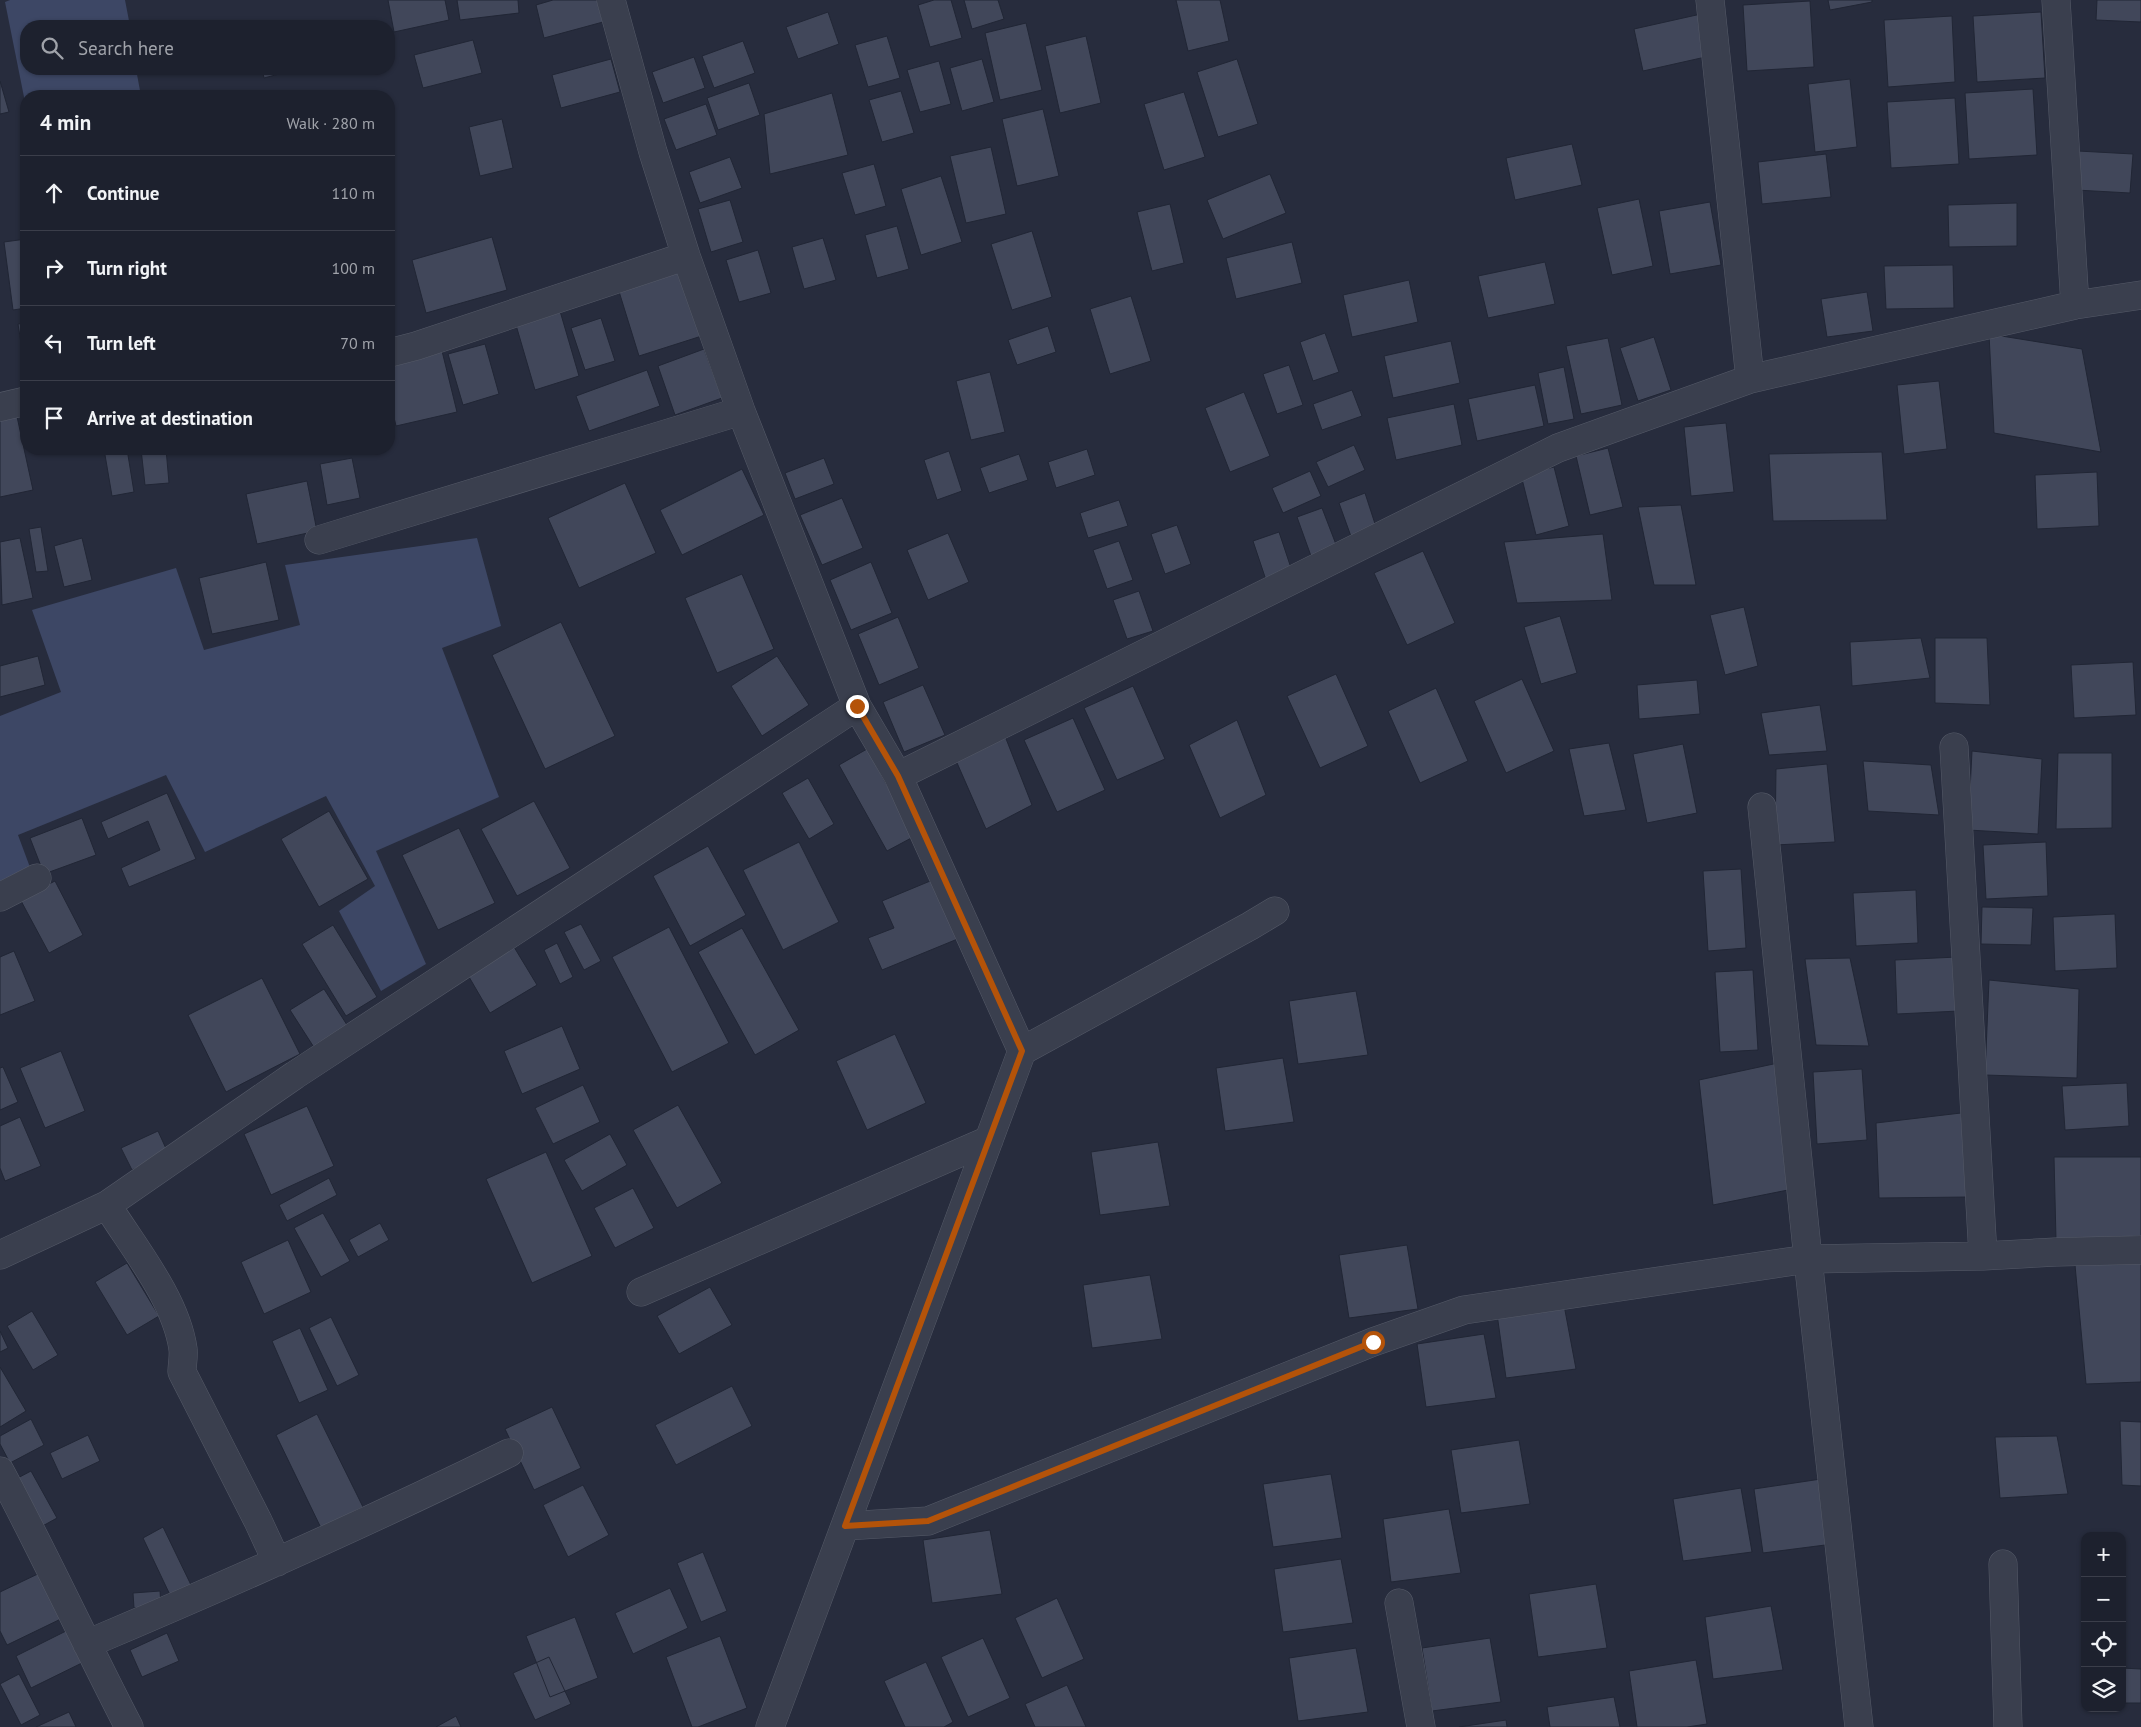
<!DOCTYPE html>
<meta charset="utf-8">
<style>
:root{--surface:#1d212e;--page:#2a2e3a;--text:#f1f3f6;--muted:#a0a3aa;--line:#3b3e4a}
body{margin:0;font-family:"PT Sans",sans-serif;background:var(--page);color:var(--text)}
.controls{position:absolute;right:15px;bottom:15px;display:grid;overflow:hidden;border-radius:10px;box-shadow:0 1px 4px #0004}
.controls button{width:45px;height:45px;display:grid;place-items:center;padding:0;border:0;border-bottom:1px solid var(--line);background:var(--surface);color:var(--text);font:25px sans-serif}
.stop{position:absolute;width:15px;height:15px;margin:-11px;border:4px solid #b45309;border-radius:50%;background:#fff}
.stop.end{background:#b45309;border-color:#fff;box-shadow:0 1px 5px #0008}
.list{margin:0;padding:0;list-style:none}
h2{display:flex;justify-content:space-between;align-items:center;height:65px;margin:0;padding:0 20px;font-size:21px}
h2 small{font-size:16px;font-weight:400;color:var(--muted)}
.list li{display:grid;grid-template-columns:32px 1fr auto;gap:15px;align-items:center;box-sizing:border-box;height:75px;padding:0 20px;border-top:1px solid var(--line)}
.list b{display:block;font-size:19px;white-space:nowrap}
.list em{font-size:16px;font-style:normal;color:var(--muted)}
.icon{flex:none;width:28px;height:28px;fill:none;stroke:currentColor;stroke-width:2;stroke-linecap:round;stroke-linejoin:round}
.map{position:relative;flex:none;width:2141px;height:1727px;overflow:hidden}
.search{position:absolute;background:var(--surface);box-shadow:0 1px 4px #0004;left:20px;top:20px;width:375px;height:55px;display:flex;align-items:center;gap:12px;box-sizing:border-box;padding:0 18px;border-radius:20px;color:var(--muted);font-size:19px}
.panel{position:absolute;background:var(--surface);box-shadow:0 1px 4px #0004;left:20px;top:90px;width:375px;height:365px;border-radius:20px}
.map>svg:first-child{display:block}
.water{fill:#3d4765}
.building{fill:#41475a;stroke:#212635}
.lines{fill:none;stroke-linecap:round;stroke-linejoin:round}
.street-casing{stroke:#555a68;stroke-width:29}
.street{stroke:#3a3f4e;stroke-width:28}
.route{stroke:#b45309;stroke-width:6}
</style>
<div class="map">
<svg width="2141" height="1727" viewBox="0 0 2141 1727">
<rect width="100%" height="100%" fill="#272c3d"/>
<path class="water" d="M10 0H125L130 26H26V69H136L141 96H26V107L5 2Z
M477 538 501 626 442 648 499 797 376 851 426 964 381 991 339 911 375 886 326 796 205 852 166 775 18 835 31 870 0 887V716L61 692 32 610 176 568 204 650 300 625 285 565Z"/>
<path class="building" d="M388 0H445L449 20 394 32Z
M457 0H518L519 13 460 20Z
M553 0H597L603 22 544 38 536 5Z
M934 0H951L962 38 930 47 918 5Z
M964 0H998L1004 19 972 29Z
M1176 0H1220L1229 41 1188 51Z
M1828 0H1872V2L1830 10Z
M2097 0H2141V22L2096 20Z
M1810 1 1814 67 1747 71 1743 5Z
M828 12 839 44 798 59 786 27Z
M2041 12 2045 78 1977 82 1973 16Z
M1701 14 1710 56 1643 71 1634 29Z
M1952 16 1955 82 1888 87 1884 20Z
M1026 23 1042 90 1000 100 985 33Z
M887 36 900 78 868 87 855 45Z
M1086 36 1101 103 1060 113 1045 46Z
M473 40 482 73 423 88 414 55Z
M743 41 755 73 714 88 702 56Z
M694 57 705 88 663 103 652 72Z
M611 59 620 92 561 108 552 75Z
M982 59 994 102 962 111 950 68Z
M1237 59 1258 124 1218 137 1197 72Z
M939 61 951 104 920 112 907 70Z
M262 69H298L264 78Z
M1850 79 1857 147 1815 152 1808 84Z
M0 81 9 112 0 114Z
M749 83 760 115 718 130 707 98Z
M2033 89 2037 155 1969 159 1965 93Z
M901 91 914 133 882 142 869 100Z
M1184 92 1205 157 1164 170 1144 104Z
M832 93 848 155 770 174 764 114Z
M1955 98 1959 164 1891 168 1887 102Z
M706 104 717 135 676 150 664 119Z
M1043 109 1059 176 1017 186 1002 119Z
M502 119 513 168 480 176 469 127Z
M1572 144 1582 185 1515 200 1506 158Z
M991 147 1006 214 966 223 950 156Z
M2078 151 2133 154 2130 193 2076 190Z
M1826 154 1831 197 1762 204 1758 162Z
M730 157 742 188 700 203 689 172Z
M874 164 886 206 855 215 842 173Z
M1270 174 1286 213 1223 239 1207 200Z
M941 176 962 242 921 255 901 189Z
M1639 199 1653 266 1612 275 1597 208Z
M730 200 743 242 711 252 698 209Z
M1710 202 1721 265 1670 274 1659 211Z
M2017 203V246L1949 247 1948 205Z
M1170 204 1184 263 1152 271 1137 212Z
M897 226 909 269 877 278 865 235Z
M1032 231 1052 297 1012 310 991 244Z
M492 237 507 290 426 313 412 260Z
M823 238 836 280 804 289 792 247Z
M26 239V308L13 310 4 242Z
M1292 242 1302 283 1236 299 1226 258Z
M758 250 771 293 739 302 726 260Z
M1545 262 1555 304 1488 318 1478 276Z
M687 263 708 334 639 356 617 285Z
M1953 265 1954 308 1886 309 1884 266Z
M1409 280 1418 322 1352 337 1343 295Z
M1867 292 1873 331 1827 337 1821 299Z
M1131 296 1151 361 1110 374 1090 309Z
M560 311 579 376 535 390 516 325Z
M601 318 615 361 585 370 571 328Z
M26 323V375L18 324Z
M1048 326 1056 352 1017 365 1008 340Z
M1325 333 1339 372 1313 381 1300 342Z
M1989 334 2082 349 2101 452 1994 433Z
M1654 337 1671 390 1638 401 1620 348Z
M1608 338 1622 405 1581 414 1566 346Z
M1451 341 1460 383 1393 398 1384 356Z
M485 344 499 394 463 405 448 354Z
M704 349 722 398 675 415 658 366Z
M442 351 457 412 396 426 389 396V363Z
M1289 365 1303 405 1277 414 1263 374Z
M1564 367 1574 419 1548 424 1538 373Z
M647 370 660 406 589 431 576 396Z
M990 372 1005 432 971 440 956 381Z
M1939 381 1947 449 1904 454 1897 385Z
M1535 385 1544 426 1477 441 1468 399Z
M1352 390 1362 416 1322 430 1313 404Z
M1244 392 1270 456 1230 472 1205 408Z
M1454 404 1462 445 1396 460 1387 418Z
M16 412 33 490 0 497V416Z
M1726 423 1734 492 1691 496 1684 427Z
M1354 445 1365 470 1328 487 1316 462Z
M1608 448 1623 507 1590 515 1576 456Z
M104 449H127L134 492 112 496Z
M141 449H166L169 483 145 485Z
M1087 449 1095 475 1056 488 1048 462Z
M949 451 962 491 937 500 924 460Z
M1882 452 1887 520 1773 521 1769 454Z
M1019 454 1028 480 989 493 980 468Z
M352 458 360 498 327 505 320 464Z
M824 458 834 484 795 499 785 473Z
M1554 467 1569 526 1536 535 1521 475Z
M742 469 764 515 682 555 660 510Z
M1310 471 1321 496 1283 513 1272 488Z
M2097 472 2099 526 2037 529 2035 475Z
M307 481 317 531 257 544 246 494Z
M625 483 656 553 579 588 548 518Z
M1365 493 1378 533 1353 542 1339 503Z
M842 498 863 548 822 565 800 515Z
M1119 500 1128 526 1088 538 1080 513Z
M1681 505 1696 585H1654L1638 507Z
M1322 508 1337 547 1311 556 1297 517Z
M1177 525 1191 564 1165 574 1151 534Z
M41 527 48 571 36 572 29 529Z
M1279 532 1292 571 1266 580 1253 541Z
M948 533 969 582 928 600 907 550Z
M1603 534 1612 600 1517 603 1504 542Z
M20 538 33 598 2 605 0 542Z
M82 538 92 580 64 587 54 546Z
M1119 541 1133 580 1107 589 1093 550Z
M1423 551 1455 623 1407 645 1374 573Z
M266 562 279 620 212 634 199 578Z
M871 562 892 613 851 630 830 580Z
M742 574 774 649 717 673 685 598Z
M1139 591 1153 631 1127 639 1113 600Z
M1744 607 1758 666 1725 675 1710 615Z
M1560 616 1577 673 1541 684 1524 627Z
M898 617 919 668 879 685 858 634Z
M561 622 615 736 545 769 492 655Z
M1921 638 1930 678 1852 686 1850 642Z
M1935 638H1987L1990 705 1935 703Z
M38 656 45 685 0 697V666Z
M777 656 809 705 762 736 731 686Z
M2133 662 2136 715 2074 718 2071 665Z
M1336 674 1368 746 1320 768 1287 696Z
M1522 679 1554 751 1506 773 1474 701Z
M1697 680 1700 714 1639 719 1637 685Z
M923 685 945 735 904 752 883 702Z
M1133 686 1165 759 1117 780 1084 708Z
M1436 688 1468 761 1420 783 1388 711Z
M1820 705 1827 751 1769 755 1761 713Z
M1073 718 1105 790 1057 812 1024 740Z
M1237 720 1266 795 1220 818 1189 745Z
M1003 731 1032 805 986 829 954 756Z
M1609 743 1626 810 1584 816 1569 749Z
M1683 744 1697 813 1647 823 1633 754Z
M867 749 915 836 887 851 839 765Z
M1972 751 2042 759 2038 834 1968 830Z
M2058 753H2112V828L2056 829Z
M1863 761 1931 765 1939 815 1868 811Z
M1827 764 1835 842 1775 845 1776 769Z
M808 778 834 824 809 839 782 793Z
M167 793 196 859 129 887 121 868 160 850 148 821 108 839 101 822Z
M534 801 570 868 517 896 481 829Z
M329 811 368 879 319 907 281 839Z
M82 818 96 855 44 874 30 838Z
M459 828 495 903 438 930 402 855Z
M799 842 839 922 783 950 743 870Z
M2046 842 2048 896 1986 899 1983 845Z
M708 846 746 915 690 946 653 876Z
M1741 869 1746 948 1708 951 1703 871Z
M935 879 960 938 882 970 868 938 894 928 882 901Z
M55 881 83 935 49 953 20 899Z
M1916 890 1918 943 1856 946 1853 893Z
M1982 907 2033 908 2031 945 1981 944Z
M2115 914 2117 968 2055 971 2053 917Z
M581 924 601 961 584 970 564 932Z
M333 925 377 997 346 1016 302 944Z
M669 927 729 1043 672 1072 612 957Z
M742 928 799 1030 755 1055 698 952Z
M511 942 537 985 490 1013 465 970Z
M557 943 573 977 560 984 544 950Z
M14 951 35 1001 0 1015V957Z
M1957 957 1959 1011 1897 1014 1895 960Z
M1850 958 1869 1046 1816 1045 1805 959Z
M1753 970 1758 1050 1720 1052 1715 972Z
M262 978 300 1054 226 1092 188 1015Z
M1989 980 2079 989 2077 1078 1985 1075Z
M324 989 349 1028 315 1049 290 1010Z
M1356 991 1368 1055 1298 1064 1289 1001Z
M562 1026 580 1069 522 1094 504 1051Z
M895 1034 926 1103 867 1130 836 1061Z
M61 1051 85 1111 45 1128 20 1068Z
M1283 1058 1294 1122 1225 1131 1216 1068Z
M1778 1063 1793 1189 1713 1205 1699 1080Z
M3 1067 18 1102 0 1110V1068Z
M1862 1069 1867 1140 1817 1144 1813 1072Z
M2127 1083 2129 1126 2065 1130 2062 1086Z
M583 1085 600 1122 553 1144 535 1108Z
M678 1105 722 1183 677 1208 633 1130Z
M307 1106 334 1166 271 1195 244 1134Z
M1961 1113 1968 1197 1879 1198 1876 1123Z
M20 1117 41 1166 5 1181 0 1168V1126Z
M158 1131 168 1153 132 1170 121 1148Z
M610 1134 627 1165 582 1191 564 1160Z
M1158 1142 1170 1206 1100 1215 1091 1152Z
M546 1152 592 1256 532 1283 486 1179Z
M2054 1157H2141V1236L2056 1240Z
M329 1178 337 1195 287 1221 279 1205Z
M633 1188 654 1228 615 1248 594 1208Z
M323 1213 350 1261 321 1277 294 1228Z
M380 1223 389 1240 358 1257 349 1240Z
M288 1240 311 1292 264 1314 241 1262Z
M1407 1245 1418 1309 1349 1318 1339 1255Z
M2141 1256V1382L2086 1384 2075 1265Z
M127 1263 159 1316 127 1335 95 1282Z
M1150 1275 1162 1339 1092 1348 1083 1285Z
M710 1287 732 1325 679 1354 657 1316Z
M1564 1305 1576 1369 1506 1378 1497 1314Z
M32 1311 58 1355 33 1370 7 1326Z
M331 1317 359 1375 337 1386 309 1328Z
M300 1328 328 1390 299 1403 272 1341Z
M0 1331 8 1348 0 1352Z
M1484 1334 1496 1398 1426 1407 1417 1344Z
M0 1367 26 1411 0 1427Z
M732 1386 752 1426 676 1465 655 1425Z
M552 1407 581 1468 534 1490 505 1429Z
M317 1414 363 1507 321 1528 276 1435Z
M31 1419 44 1445 10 1463 0 1444V1436Z
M2120 1421 2141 1422V1486L2122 1485Z
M88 1435 100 1461 62 1479 50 1453Z
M2057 1436 2068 1494 2000 1498 1995 1437Z
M1519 1440 1530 1504 1461 1513 1451 1450Z
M31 1471 57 1518 39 1528 12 1481Z
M1331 1474 1342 1538 1273 1547 1263 1484Z
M1821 1479 1833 1544 1763 1553 1754 1489Z
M583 1485 609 1535 568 1557 543 1505Z
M1741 1488 1752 1552 1683 1561 1673 1499Z
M1449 1509 1461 1573 1391 1582 1383 1519Z
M163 1527 192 1587 171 1597 143 1538Z
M990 1530 1002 1594 932 1603 923 1540Z
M703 1552 727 1611 701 1622 677 1563Z
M1341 1559 1353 1623 1283 1632 1274 1569Z
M44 1571 67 1616 7 1645 0 1631V1592Z
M1596 1584 1607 1648 1538 1657 1529 1594Z
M670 1588 688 1628 633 1654 615 1613Z
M160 1591 161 1606 134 1608 133 1593Z
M1057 1598 1084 1659 1042 1678 1015 1618Z
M1771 1606 1783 1670 1713 1679 1705 1617Z
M575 1617 598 1678 550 1697 526 1636Z
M72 1628 88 1660 31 1688 16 1656Z
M167 1633 179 1661 142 1677 130 1650Z
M720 1636 747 1708 698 1727H692L666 1657Z
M983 1638 1010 1698 968 1717 941 1657Z
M1490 1638 1501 1702 1432 1711 1422 1648Z
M1356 1648 1368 1712 1298 1721 1289 1658Z
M549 1657 571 1704 535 1720 513 1673Z
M1696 1660 1707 1724 1687 1727H1637L1629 1671Z
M926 1662 953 1722 944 1727H905L884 1681Z
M2122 1668 2141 1669V1703H2122Z
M19 1674 40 1715 21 1725 0 1684Z
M1067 1685 1086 1727H1035L1025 1704Z
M1614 1697 1620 1727H1550L1547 1707Z
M69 1712 76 1727H36Z
M456 1716 461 1727H436Z
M1506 1720 1507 1727H1459Z"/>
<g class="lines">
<defs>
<path id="street" d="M611 0 653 152 686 256 741 411
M1710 0 1750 379
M2056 0 2075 305
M389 353 416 346 686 256
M0 407 26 401
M319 540 741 411 857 706 898 776 1558 448 1750 379 2075 305 2141 295
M1954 747 1983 1256
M1762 807 1808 1259 1859 1727
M0 897 37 878
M1022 1051 1250 926 1275 911
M107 1205C133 1247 176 1299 183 1349 184 1356 182 1365 182 1372L258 1521 277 1562
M0 1255 107 1205 295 1075 857 706
M641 1292 989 1140
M0 1471C45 1555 85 1642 129 1727
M845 1526 928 1521 1373 1342 1464 1310 1808 1259 1983 1256 2056 1252 2141 1250
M2003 1564 2008 1727
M1399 1603 1421 1727
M87 1644C229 1584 371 1521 509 1453
M770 1727 1022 1051 898 776"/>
</defs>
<use href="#street" class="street-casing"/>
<use href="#street" class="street"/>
</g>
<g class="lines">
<path class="route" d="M857 706 898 776 1022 1051 845 1526 928 1521 1373 1342"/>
</g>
</svg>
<div class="controls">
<button>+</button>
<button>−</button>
<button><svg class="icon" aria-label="locate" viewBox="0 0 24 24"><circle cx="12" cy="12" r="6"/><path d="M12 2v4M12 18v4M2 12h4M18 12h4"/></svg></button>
<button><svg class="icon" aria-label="layers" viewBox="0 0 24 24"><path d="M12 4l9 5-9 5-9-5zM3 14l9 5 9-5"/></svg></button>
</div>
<div class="stop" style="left:1373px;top:1342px"></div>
<div class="stop end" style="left:857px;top:706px"></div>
<div class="search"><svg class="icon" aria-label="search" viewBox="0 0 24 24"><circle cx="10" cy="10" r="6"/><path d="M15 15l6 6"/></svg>Search here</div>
<section class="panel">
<h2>4 min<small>Walk · 280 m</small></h2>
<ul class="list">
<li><svg class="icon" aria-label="ahead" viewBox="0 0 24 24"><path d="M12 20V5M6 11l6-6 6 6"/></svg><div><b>Continue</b></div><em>110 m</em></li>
<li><svg class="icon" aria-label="right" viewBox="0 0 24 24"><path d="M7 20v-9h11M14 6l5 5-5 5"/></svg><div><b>Turn right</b></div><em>100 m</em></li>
<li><svg class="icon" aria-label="left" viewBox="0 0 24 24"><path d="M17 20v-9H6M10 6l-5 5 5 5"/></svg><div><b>Turn left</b></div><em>70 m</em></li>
<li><svg class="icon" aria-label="arrive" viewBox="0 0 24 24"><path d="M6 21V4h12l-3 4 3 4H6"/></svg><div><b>Arrive at destination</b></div></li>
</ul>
</section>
</div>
